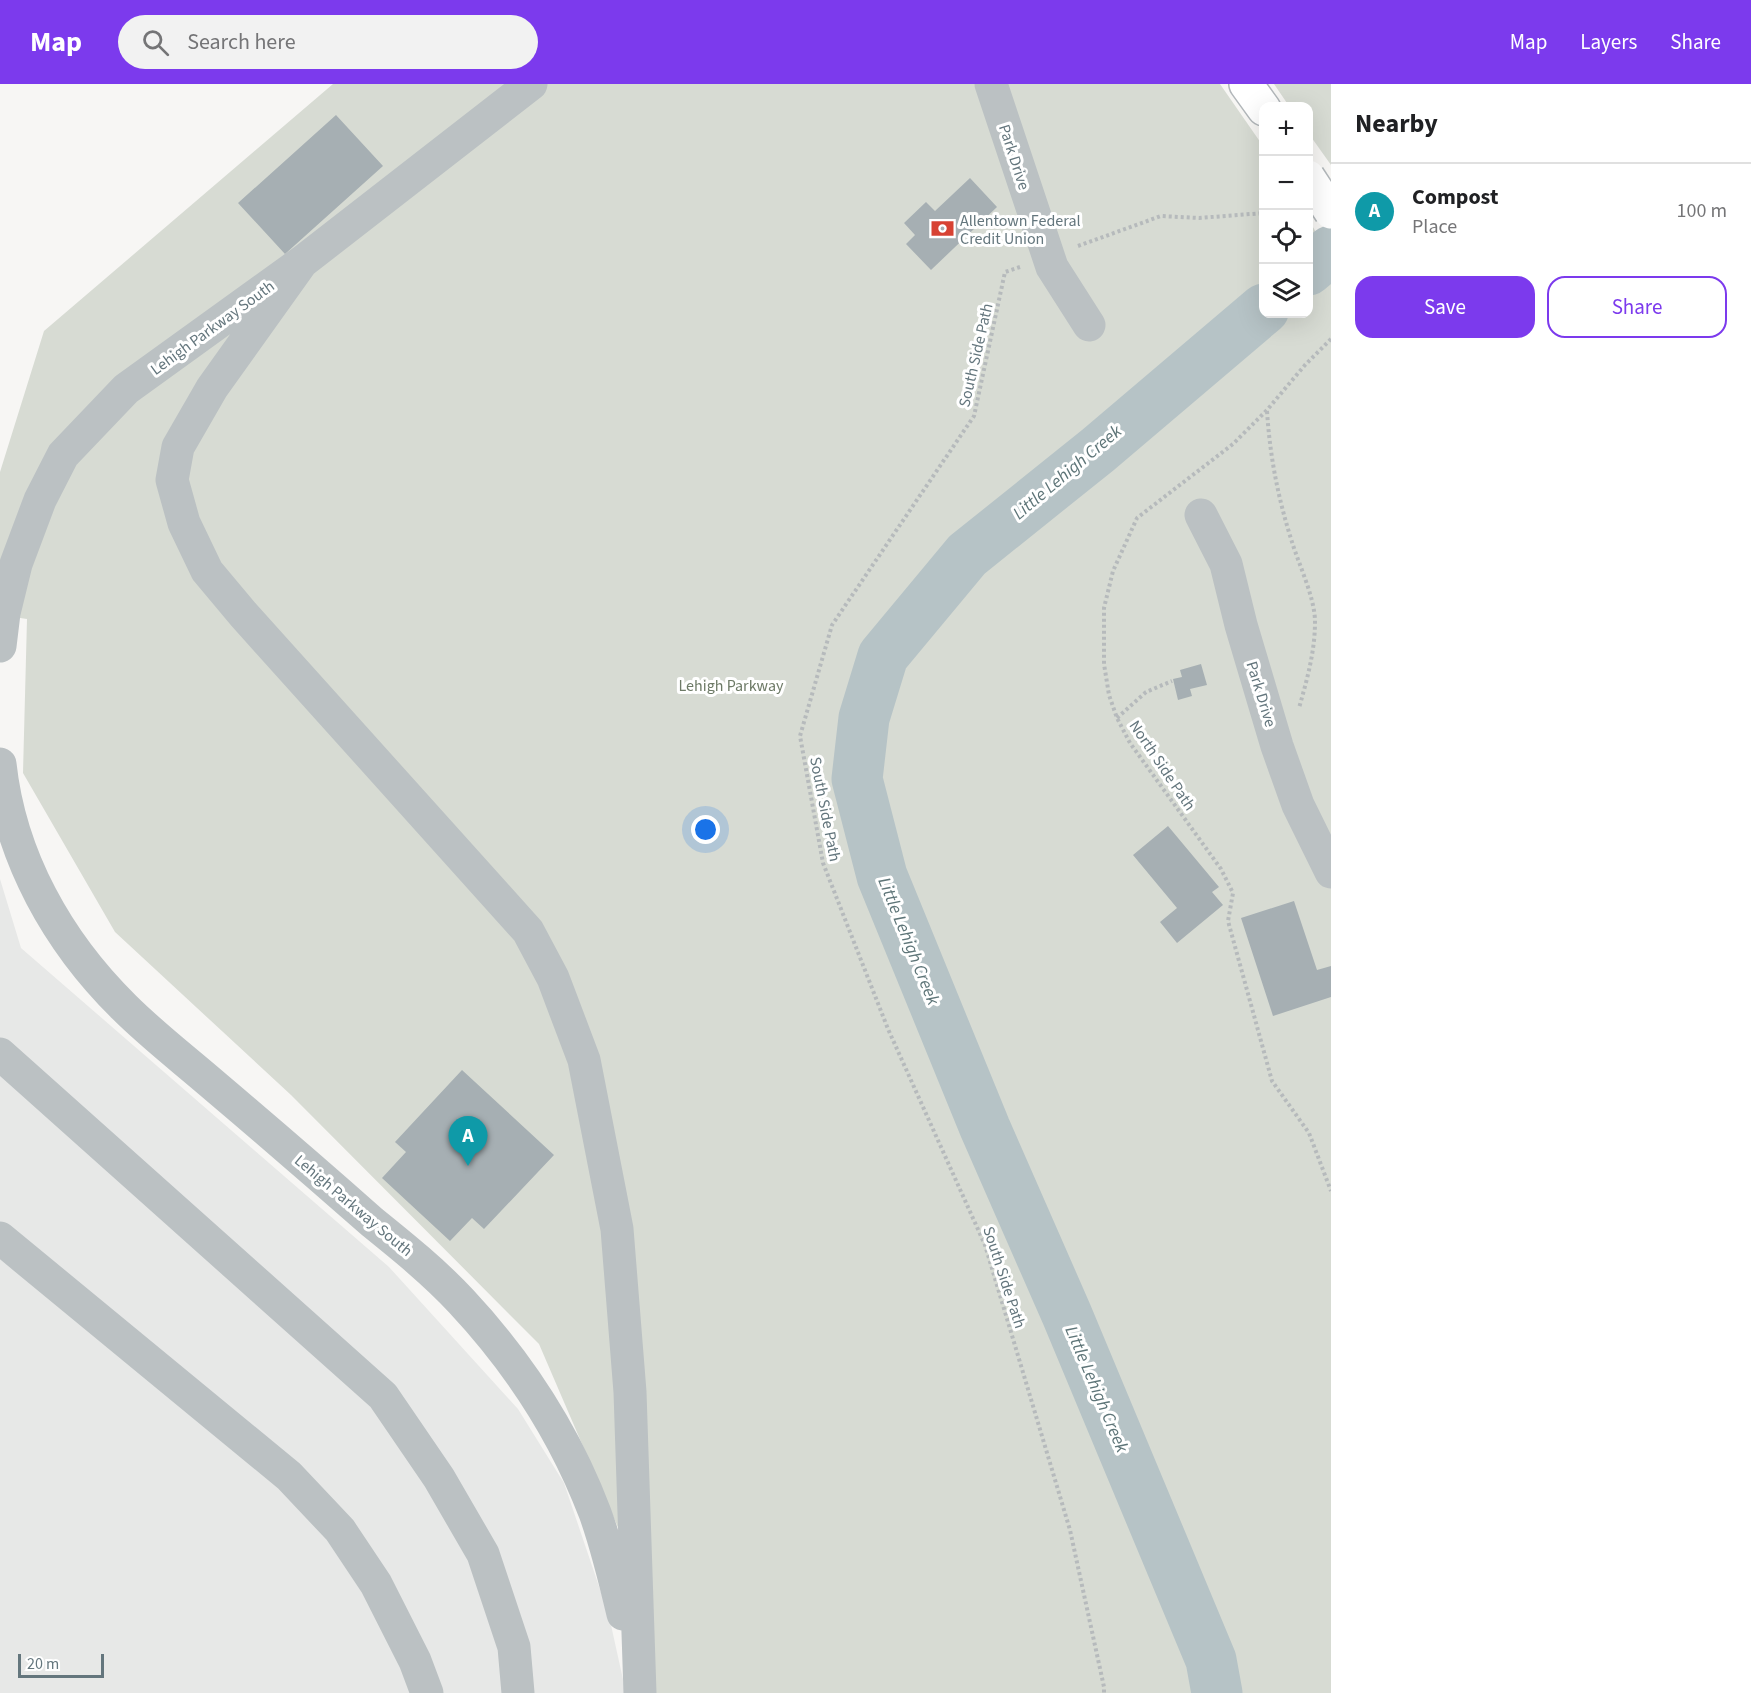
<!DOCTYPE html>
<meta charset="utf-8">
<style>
:root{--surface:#fff;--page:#f2f2f2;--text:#202124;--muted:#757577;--line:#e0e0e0;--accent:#7c3aed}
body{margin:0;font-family:"Source Sans 3",sans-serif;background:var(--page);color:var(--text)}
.controls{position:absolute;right:18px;top:18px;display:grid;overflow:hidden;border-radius:12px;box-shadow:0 6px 24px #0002}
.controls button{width:54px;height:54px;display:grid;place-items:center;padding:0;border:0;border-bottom:2px solid var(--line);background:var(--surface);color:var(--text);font:30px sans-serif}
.scale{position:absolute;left:18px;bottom:15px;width:86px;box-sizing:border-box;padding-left:6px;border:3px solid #64767d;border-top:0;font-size:16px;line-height:21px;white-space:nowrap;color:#64767d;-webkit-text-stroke:4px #fff;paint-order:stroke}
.you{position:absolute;left:706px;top:746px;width:21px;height:21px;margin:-15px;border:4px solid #fff;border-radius:50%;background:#1a73e8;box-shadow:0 0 0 9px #1a73e833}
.badge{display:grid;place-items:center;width:39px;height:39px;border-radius:50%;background:var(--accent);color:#fff;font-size:20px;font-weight:700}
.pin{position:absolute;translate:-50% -50px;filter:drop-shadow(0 2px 3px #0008)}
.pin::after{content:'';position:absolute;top:32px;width:21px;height:18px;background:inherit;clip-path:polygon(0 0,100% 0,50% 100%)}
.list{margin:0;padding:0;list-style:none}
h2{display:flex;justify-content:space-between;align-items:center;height:78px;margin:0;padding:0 24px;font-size:26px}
h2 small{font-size:20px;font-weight:400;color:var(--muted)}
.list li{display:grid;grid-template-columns:39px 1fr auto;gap:18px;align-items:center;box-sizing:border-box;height:96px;padding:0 24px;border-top:2px solid var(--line)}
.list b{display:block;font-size:22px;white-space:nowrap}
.list p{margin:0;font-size:20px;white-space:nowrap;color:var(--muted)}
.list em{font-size:20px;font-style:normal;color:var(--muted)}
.actions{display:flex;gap:12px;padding:18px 24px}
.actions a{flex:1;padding:14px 0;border:2px solid var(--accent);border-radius:18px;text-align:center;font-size:21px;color:var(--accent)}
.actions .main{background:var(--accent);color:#fff}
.icon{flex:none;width:33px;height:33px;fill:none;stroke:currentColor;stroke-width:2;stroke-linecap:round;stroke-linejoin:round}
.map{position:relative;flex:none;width:1331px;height:1609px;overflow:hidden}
header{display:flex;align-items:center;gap:36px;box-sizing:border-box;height:84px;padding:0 30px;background:var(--accent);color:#fff}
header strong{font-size:28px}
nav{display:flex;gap:33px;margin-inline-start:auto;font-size:21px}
.search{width:420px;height:54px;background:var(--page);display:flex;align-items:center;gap:15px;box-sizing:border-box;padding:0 21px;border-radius:33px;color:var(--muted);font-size:22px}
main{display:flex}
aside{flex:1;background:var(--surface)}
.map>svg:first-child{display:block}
.built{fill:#e7e8e7}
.green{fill:#d7dbd3}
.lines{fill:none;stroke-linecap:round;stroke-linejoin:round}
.river{stroke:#b6c3c6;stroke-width:51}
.building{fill:#a6afb3}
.major-casing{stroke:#b2b7ba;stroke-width:36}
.path{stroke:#b6babc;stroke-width:4;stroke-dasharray:3 3;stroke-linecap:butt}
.minor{stroke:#bbc1c3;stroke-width:33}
.major{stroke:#fff;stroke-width:33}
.major-bridge-casing{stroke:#b2b7ba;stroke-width:36;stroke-linecap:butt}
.major-bridge{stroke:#fff;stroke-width:33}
.labels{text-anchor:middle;stroke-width:6;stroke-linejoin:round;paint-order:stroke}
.street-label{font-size:16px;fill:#64767d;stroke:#fff}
.poi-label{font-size:16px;fill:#64767d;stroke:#fff;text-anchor:start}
.park-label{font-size:16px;fill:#6d7a66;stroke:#fff}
.water-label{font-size:18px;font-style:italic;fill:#5e7578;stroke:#fff}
</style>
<header>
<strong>Map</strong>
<div class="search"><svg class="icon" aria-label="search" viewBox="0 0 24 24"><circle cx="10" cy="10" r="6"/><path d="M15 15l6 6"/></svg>Search here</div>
<nav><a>Map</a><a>Layers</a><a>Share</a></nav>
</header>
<main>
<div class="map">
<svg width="1331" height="1609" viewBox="0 0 1331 1609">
<rect width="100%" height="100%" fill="#f7f6f4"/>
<path class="built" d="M0 795 21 864 389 1183 518 1325 564 1399 609 1532 626 1609H0Z"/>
<path class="green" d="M333 0H1220L1263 62 1264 230H1308L1309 136 1331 175V1609H650L632 1476 539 1260 291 1011 115 848 23 689 27 535 0 531V388L44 247Z
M1274 0H1331V81L1309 50 1308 22H1289Z"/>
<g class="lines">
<path class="river" d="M1308 186 1331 167
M1217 1609 1211 1576 1067 1231 985 1044 882 792 857 695 864 634 883 572 967 471 1098 366 1264 225"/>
</g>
<path class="building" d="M336 31 383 82 285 170 238 119Z
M970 94 997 123 931 186 906 160 915 151 904 139 926 118 935 127Z
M1201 580 1207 601 1190 605 1192 612 1178 616 1173 595 1182 593 1180 586Z
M1168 742 1219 803 1212 808 1223 821 1177 859 1160 838 1177 824 1133 771Z
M1294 817 1317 886 1331 882V913L1273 932 1241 834Z
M462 986 554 1071 484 1145 472 1134 450 1157 382 1094 406 1068 395 1058Z"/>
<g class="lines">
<defs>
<path id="major" d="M1246 0 1264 25"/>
</defs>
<use href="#major" class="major-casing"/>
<path class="path" d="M1078 162 1161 132 1199 134 1264 129
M1020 183 1005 188 974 332 832 541 800 652 823 779 888 945 985 1161 1070 1446 1104 1603V1609
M1331 255 1305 281 1267 326 1233 360 1137 434 1113 487 1104 524V580L1109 611 1117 634 1130 659 1221 785 1233 809 1228 837 1272 997 1309 1049 1331 1107
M1267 327C1270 373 1278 414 1292 458 1299 481 1315 514 1315 538 1315 567 1307 596 1299 624
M1117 634 1146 608 1172 597"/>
<path class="minor" d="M991 0 1052 183 1089 241
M302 178 212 304 178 363 172 396 184 439 207 487 243 530 528 847 553 894 584 976 617 1145 630 1308 640 1609
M1201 431 1226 480 1241 541 1277 662 1298 721 1331 788
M0 562 4 529 16 480 40 416 63 371 126 305 302 178 531 0
M0 680C10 773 58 858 124 923 153 952 186 977 217 1004 269 1048 321 1093 372 1138 403 1163 434 1188 461 1217 519 1279 565 1350 595 1429 607 1462 615 1496 623 1530
M0 970 383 1312 439 1394 483 1470 514 1563 518 1609
M0 1154 289 1392 340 1446 376 1500 415 1577 427 1609"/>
<use href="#major" class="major"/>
<defs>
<path id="major-bridge" d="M1308 93 1331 128"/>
</defs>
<use href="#major-bridge" class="major-bridge-casing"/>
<use href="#major-bridge" class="major-bridge"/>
</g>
<defs>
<symbol id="bank-bare" viewBox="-9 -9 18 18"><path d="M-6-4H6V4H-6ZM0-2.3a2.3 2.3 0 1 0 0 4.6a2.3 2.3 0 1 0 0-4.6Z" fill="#d74233" stroke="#fff" stroke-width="2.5" paint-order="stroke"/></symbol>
</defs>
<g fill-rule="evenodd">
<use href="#bank-bare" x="926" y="128" width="33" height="33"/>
</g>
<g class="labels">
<g class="street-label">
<text transform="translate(1015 73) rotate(72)" y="6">Park Drive</text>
<text transform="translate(212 243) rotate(-36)" y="6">Lehigh Parkway South</text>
<text transform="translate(975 271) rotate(-77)" y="6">South Side Path</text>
<text transform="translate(1262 610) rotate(73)" y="6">Park Drive</text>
<text transform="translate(1163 681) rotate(56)" y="6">North Side Path</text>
<text transform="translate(826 725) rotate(79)" y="6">South Side Path</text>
<text transform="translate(354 1121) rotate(40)" y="6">Lehigh Parkway South</text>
<text transform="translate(1005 1193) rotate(72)" y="6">South Side Path</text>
</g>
<g class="poi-label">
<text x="960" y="142">Allentown Federal<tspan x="960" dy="18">Credit Union</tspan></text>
</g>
<g class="park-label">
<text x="731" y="607">Lehigh Parkway</text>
</g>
<g class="water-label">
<text transform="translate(1067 388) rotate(-40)" y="6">Little Lehigh Creek</text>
<text transform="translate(909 857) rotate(68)" y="6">Little Lehigh Creek</text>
<text transform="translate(1097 1305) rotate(67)" y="6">Little Lehigh Creek</text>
</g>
</g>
</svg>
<div class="controls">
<button>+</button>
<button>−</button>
<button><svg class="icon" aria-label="locate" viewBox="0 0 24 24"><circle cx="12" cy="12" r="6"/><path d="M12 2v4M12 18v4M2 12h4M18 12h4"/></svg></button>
<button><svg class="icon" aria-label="layers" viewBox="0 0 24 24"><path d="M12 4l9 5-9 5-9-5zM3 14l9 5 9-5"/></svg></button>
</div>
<div class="scale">20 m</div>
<div class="you"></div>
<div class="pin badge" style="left:468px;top:1082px;background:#0f9aa8">A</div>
</div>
<aside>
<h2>Nearby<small></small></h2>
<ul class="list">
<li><span class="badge" style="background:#0f9aa8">A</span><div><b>Compost</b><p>Place</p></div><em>100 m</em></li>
</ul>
<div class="actions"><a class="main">Save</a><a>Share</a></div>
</aside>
</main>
